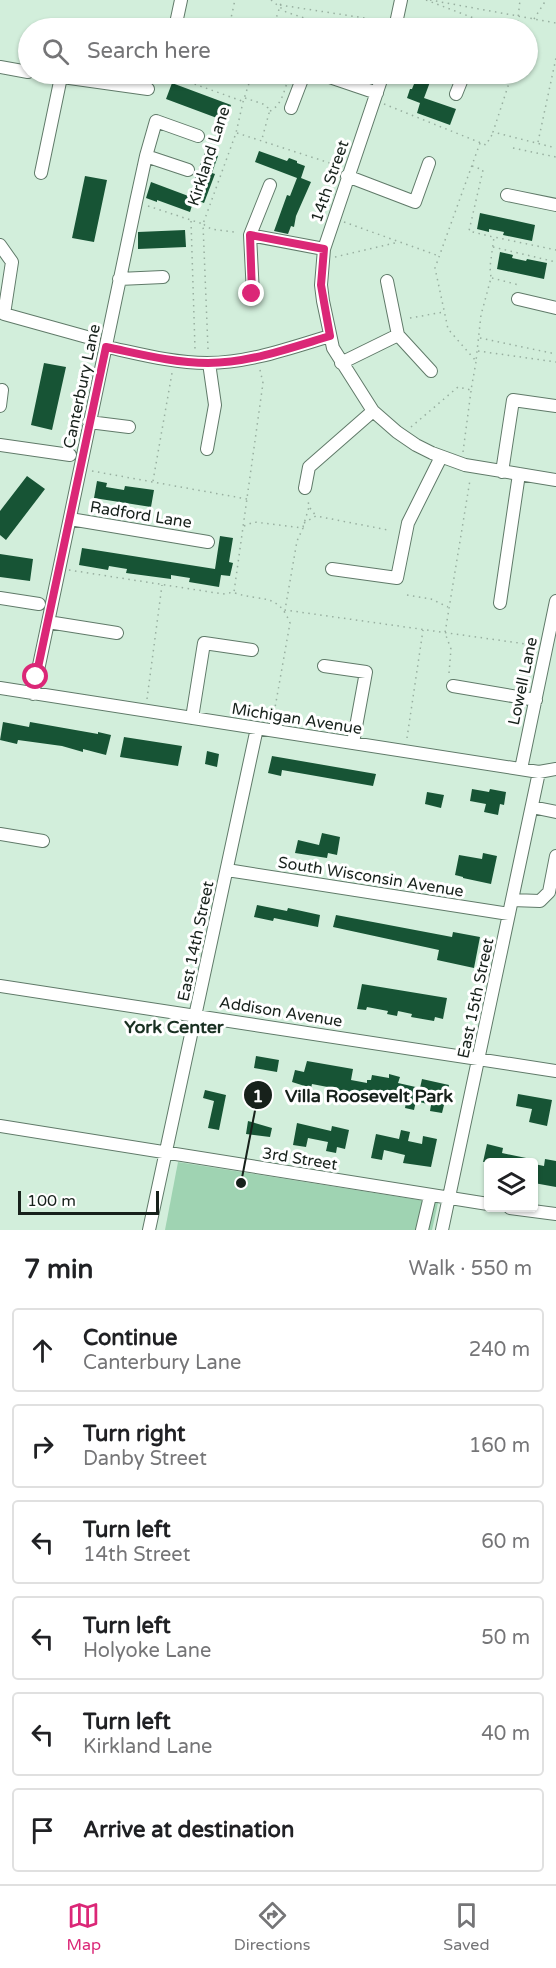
<!DOCTYPE html>
<meta charset="utf-8">
<style>
:root{--surface:#fff;--page:#f6f6f6;--text:#202124;--muted:#757577;--line:#e0e0e0;--accent:#db2777}
body{margin:0;font-family:"Varela Round",sans-serif;background:var(--page);color:var(--text)}
.controls{position:absolute;right:18px;bottom:18px;display:grid;overflow:hidden;border-radius:6px;box-shadow:0 2px 4px #0004}
.controls button{width:54px;height:54px;display:grid;place-items:center;padding:0;border:0;border-bottom:2px solid var(--line);background:var(--surface);color:var(--text);font:30px sans-serif}
.scale{position:absolute;left:18px;bottom:15px;width:141px;box-sizing:border-box;padding-left:6px;border:3px solid #17211b;border-top:0;font-size:16px;line-height:21px;white-space:nowrap;color:#17211b;-webkit-text-stroke:4px #fff;paint-order:stroke}
.stop{position:absolute;width:18px;height:18px;margin:-14px;border:4px solid #db2777;border-radius:50%;background:#fff}
.stop.end{background:#db2777;border-color:#fff;box-shadow:0 2px 6px #0008}
.list{margin:0;padding:0;list-style:none}
h2{display:flex;justify-content:space-between;align-items:center;height:78px;margin:0;padding:0 24px;font-size:26px}
h2 small{font-size:20px;font-weight:400;color:var(--muted)}
.list li{display:grid;grid-template-columns:39px 1fr auto;gap:18px;align-items:center;box-sizing:border-box;height:84px;margin:0 12px 12px;padding:0 12px;border:2px solid var(--line);border-radius:6px}
.list b{display:block;font-size:22px;white-space:nowrap}
.list p{margin:0;font-size:20px;white-space:nowrap;color:var(--muted)}
.list em{font-size:20px;font-style:normal;color:var(--muted)}
.icon{flex:none;width:33px;height:33px;fill:none;stroke:currentColor;stroke-width:2;stroke-linecap:round;stroke-linejoin:round}
.map{position:relative;flex:none;width:556px;height:1230px;overflow:hidden}
.search{position:absolute;background:var(--surface);box-shadow:0 2px 4px #0004;left:18px;right:18px;top:18px;height:66px;display:flex;align-items:center;gap:15px;box-sizing:border-box;padding:0 21px;border-radius:33px;color:var(--muted);font-size:22px}
.sheet{height:654px;background:var(--surface)}
nav{display:flex;justify-content:space-around;align-items:center;box-sizing:border-box;height:84px;border-top:2px solid var(--line);background:var(--surface);font-size:16px;color:var(--muted)}
nav a{display:grid;justify-items:center;gap:3px}
nav .on{color:var(--accent)}
.map>svg:first-child{display:block}
.green{fill:#9fd3b2}
.building{fill:#175435}
.lines{fill:none;stroke-linecap:round;stroke-linejoin:round}
.minor-casing{stroke:#607a69;stroke-width:14}
.path{stroke:#98afa0;stroke-width:1.5;stroke-dasharray:1.5 4.5;stroke-linecap:butt}
.minor{stroke:#fff;stroke-width:12}
.route{stroke:#db2777;stroke-width:8}
.labels{text-anchor:middle;stroke-width:6;stroke-linejoin:round;paint-order:stroke}
.street-label{font-size:16px;fill:#17211b;stroke:#fff}
.neighbourhood-label{font-size:18px;font-weight:bold;fill:#193022;stroke:#fff}
.leader{fill:none;stroke:#17211b;stroke-width:2}
.callout-dot{fill:#17211b;stroke:#fff;stroke-width:2}
.mark-label{font-size:18px;text-anchor:middle;font-weight:bold;fill:#fff}
.callout-label{font-size:18px;text-anchor:middle;font-weight:bold;fill:#17211b;stroke:#fff;stroke-width:6;stroke-linejoin:round;paint-order:stroke}
</style>
<div class="map">
<svg width="556" height="1230" viewBox="0 0 556 1230">
<rect width="100%" height="100%" fill="#d2eedb"/>
<path class="green" d="M178 1162 438 1203 432 1230H165Z"/>
<path class="building" d="M293 19 317 27 316 28H289Z
M418 74H433L424 98 456 109 450 125 417 113 420 103 407 98 410 89H412Z
M172 83 231 105 225 121 166 99Z
M259 151 287 161 289 158 297 161V163L305 166 301 178 311 182 296 216 294 227 291 226 288 234 274 231 287 195 290 196 297 178 255 162Z
M205 152 218 156 212 173 215 174 204 203 194 199 190 212 157 200V202L146 198 151 182 191 197 198 179 195 178Z
M85 176 107 180 94 242 72 238Z
M480 213 535 225 532 241 503 235 504 232 489 229V232L477 229Z
M185 230 186 247 138 249V232Z
M500 252 513 255 512 258 526 261 527 259 547 263 544 279 497 269Z
M44 363 66 367 52 430 31 425Z
M27 476 45 489 6 540 0 535V511Z
M97 481 107 483 106 487 124 490 125 486 154 490 151 507 94 498Z
M220 536 233 538 229 562 233 563 230 576 221 575 219 587 189 582 190 578 171 575V579L126 573 127 569 109 566 108 570 79 565 82 548 215 569Z
M0 554 33 559 30 581 0 577Z
M3 722 29 727 30 722 98 734V732L111 735 106 755 83 749V752L62 746 18 740 17 744 0 740Z
M124 737 182 746 178 766 120 757Z
M207 751 219 754 217 767 205 764Z
M272 756 376 774 373 786 282 770 281 776 268 773Z
M472 789 489 792 490 789 506 792 504 805 500 804 498 815 484 812 486 804 470 801Z
M427 792 444 795 441 808 425 804Z
M322 833 340 837 337 855 328 853 327 858 295 853 298 840 319 845Z
M483 853 497 856 491 884 463 878V877L455 875 459 855 482 859Z
M257 905 287 911 288 908 320 915 318 927 274 918 273 921 254 917Z
M336 915 452 937 453 932 480 937 474 968 437 960 439 950 333 927Z
M362 984 447 998 443 1019 435 1017 434 1021 411 1017 412 1014 398 1011 397 1016 387 1014 388 1011 367 1007 366 1010 357 1009Z
M256 1056 279 1060 277 1072 254 1068Z
M307 1061 353 1069 351 1080 367 1083V1080H371L372 1075 389 1078V1074L400 1077 398 1083 420 1088 422 1079 449 1085 442 1113 430 1111 431 1105 416 1101 414 1110 405 1108 406 1103 338 1092V1089L312 1084 311 1088 292 1082 295 1070 304 1072Z
M205 1090 226 1095 219 1130 208 1128 214 1101 203 1098Z
M518 1094 552 1100 547 1126 529 1122 532 1109 516 1106Z
M248 1121 272 1128 270 1137 246 1134Z
M297 1123 331 1131 332 1126 349 1130 345 1149 337 1147 336 1153 326 1151 328 1142 308 1138 306 1147 293 1145Z
M401 1130 410 1132 408 1141 422 1144 423 1136 437 1139 431 1167 403 1163 405 1155 384 1150 382 1160 371 1158 376 1134 399 1139Z
M487 1144 503 1148 502 1153 531 1159V1162H483Z
M545 1159 556 1161V1187L534 1183V1164L544 1166Z"/>
<g class="lines">
<defs>
<path id="minor" d="M175 28 181 0
M395 28 401 0
M0 67 28 72
M41 74 148 89
M321 74 377 93
M383 74 324 249 321 285 323 301 333 348 373 411 397 432 416 445 432 453 465 465 556 480
M456 94 464 74
M291 108 304 74
M146 156 188 170
M41 173 61 77
M347 176 415 202 429 163
M507 195 556 205
M250 235 324 249
M0 245 12 262 4 314 94 339
M119 279 163 277
M387 281 398 335 431 371
M253 294 250 235 270 185
M518 299 556 308
M107 347C140 354 173 363 207 363 249 363 290 348 330 336
M341 363 398 335
M0 406 2 390
M89 422 129 427
M0 445 70 455
M207 449 215 405 209 363
M502 472 513 400 556 406
M305 488 309 467 373 411
M70 519 208 542
M332 569 397 578 408 523 441 457
M0 598 39 604
M500 603 519 474
M48 622 117 633
M324 666 366 672 353 743
M453 686 536 700
M0 688 539 772 556 769
M33 694 136 202 146 156 156 121 198 136
M192 718 204 643 252 650
M521 769 556 601
M532 807 556 812
M0 834 43 841
M227 870 509 914
M512 900 540 901 549 892 556 856
M0 986 556 1071
M0 1126 488 1204
M510 1208 556 1214
M149 1230 257 728
M422 1230 430 1196
M442 1230 539 772"/>
</defs>
<use href="#minor" class="minor-casing"/>
<path class="path" d="M271 0 286 12 335 28
M426 0 500 28
M430 0 556 23
M280 5 384 21
M534 19 546 0
M190 22C198 24 222 32 228 24 232 19 233 7 235 0
M273 28 282 0
M517 28 520 0
M363 74 368 75
M512 74 493 132 556 148
M172 76 242 101
M245 98 263 104 268 108 269 113 262 139
M384 104 486 145 493 133
M270 111C283 105 285 86 290 74
M237 133 336 165
M538 142 556 58
M480 143 435 268 448 329 476 361 481 315 491 278 490 267 494 237 556 250
M513 148 556 157
M472 166 483 170 469 231 493 237
M148 206 203 224 236 133 243 102 252 74
M191 221 195 349
M344 222 439 256
M493 247 556 262
M335 257 399 242
M492 278 519 285
M410 318 444 312
M480 338 556 354
M208 349 203 224 211 229 234 232
M478 351 556 362
M411 427 458 387 471 390 476 362
M463 452 471 391
M92 471 247 499
M153 481 172 373
M310 508 316 516
M304 523 316 516 388 530
M244 526 254 522 303 528 297 541 285 610 533 645
M303 527 309 507 308 500
M69 570 223 594 234 592 263 383 260 370
M235 593C261 602 278 592 290 623L273 719
M407 595 431 599 448 607
M449 673 451 649 445 633 470 480
M147 699 162 585
M407 738 423 630"/>
<use href="#minor" class="minor"/>
</g>
<g class="lines">
<path class="route" d="M36 677 106 347C140 354 173 363 208 363 249 363 290 348 330 336L321 285 324 249 250 235 252 294"/>
</g>
<g class="labels">
<g class="street-label">
<text transform="translate(208 156) rotate(-72)" y="6">Kirkland Lane</text>
<text transform="translate(329 181) rotate(-71)" y="6">14th Street</text>
<text transform="translate(81 386) rotate(-78)" y="6">Canterbury Lane</text>
<text transform="translate(141 514) rotate(9)" y="6">Radford Lane</text>
<text transform="translate(522 681) rotate(-78)" y="6">Lowell Lane</text>
<text transform="translate(297 718) rotate(9)" y="6">Michigan Avenue</text>
<text transform="translate(371 876) rotate(9)" y="6">South Wisconsin Avenue</text>
<text transform="translate(195 941) rotate(-78)" y="6">East 14th Street</text>
<text transform="translate(475 998) rotate(-78)" y="6">East 15th Street</text>
<text transform="translate(281 1011) rotate(9)" y="6">Addison Avenue</text>
<text transform="translate(300 1158) rotate(9)" y="6">3rd Street</text>
</g>
<g class="neighbourhood-label">
<text x="174" y="1033">York Center</text>
</g>
</g>
<path class="leader" d="M241 1183L258 1095"/>
<g class="callout-dot">
<circle cx="241" cy="1183" r="6"/>
<circle cx="258" cy="1095" r="15"/>
</g>
<g class="mark-label">
<text x="258" y="1102">1</text>
</g>
<g class="callout-label">
<text x="369" y="1102">Villa Roosevelt Park</text>
</g>
</svg>
<div class="controls">
<button><svg class="icon" aria-label="layers" viewBox="0 0 24 24"><path d="M12 4l9 5-9 5-9-5zM3 14l9 5 9-5"/></svg></button>
</div>
<div class="scale">100 m</div>
<div class="stop" style="left:36px;top:677px"></div>
<div class="stop end" style="left:252px;top:294px"></div>
<div class="search"><svg class="icon" aria-label="search" viewBox="0 0 24 24"><circle cx="10" cy="10" r="6"/><path d="M15 15l6 6"/></svg>Search here</div>
</div>
<section class="sheet">
<h2>7 min<small>Walk · 550 m</small></h2>
<ul class="list">
<li><svg class="icon" aria-label="ahead" viewBox="0 0 24 24"><path d="M12 20V5M6 11l6-6 6 6"/></svg><div><b>Continue</b><p>Canterbury Lane</p></div><em>240 m</em></li>
<li><svg class="icon" aria-label="right" viewBox="0 0 24 24"><path d="M7 20v-9h11M14 6l5 5-5 5"/></svg><div><b>Turn right</b><p>Danby Street</p></div><em>160 m</em></li>
<li><svg class="icon" aria-label="left" viewBox="0 0 24 24"><path d="M17 20v-9H6M10 6l-5 5 5 5"/></svg><div><b>Turn left</b><p>14th Street</p></div><em>60 m</em></li>
<li><svg class="icon" aria-label="left" viewBox="0 0 24 24"><path d="M17 20v-9H6M10 6l-5 5 5 5"/></svg><div><b>Turn left</b><p>Holyoke Lane</p></div><em>50 m</em></li>
<li><svg class="icon" aria-label="left" viewBox="0 0 24 24"><path d="M17 20v-9H6M10 6l-5 5 5 5"/></svg><div><b>Turn left</b><p>Kirkland Lane</p></div><em>40 m</em></li>
<li><svg class="icon" aria-label="arrive" viewBox="0 0 24 24"><path d="M6 21V4h12l-3 4 3 4H6"/></svg><div><b>Arrive at destination</b></div></li>
</ul>
</section>
<nav>
<a class="on"><svg class="icon" aria-label="map" viewBox="0 0 24 24"><path d="M3 6l6-2 6 2 6-2v14l-6 2-6-2-6 2zM9 4v14M15 6v14"/></svg>Map</a>
<a><svg class="icon" aria-label="directions" viewBox="0 0 24 24"><path d="M12 3l9 9-9 9-9-9zM9 14v-3h6M13 9l2 2-2 2"/></svg>Directions</a>
<a><svg class="icon" aria-label="saved" viewBox="0 0 24 24"><path d="M7 4h10v16l-5-4-5 4z"/></svg>Saved</a>
</nav>
